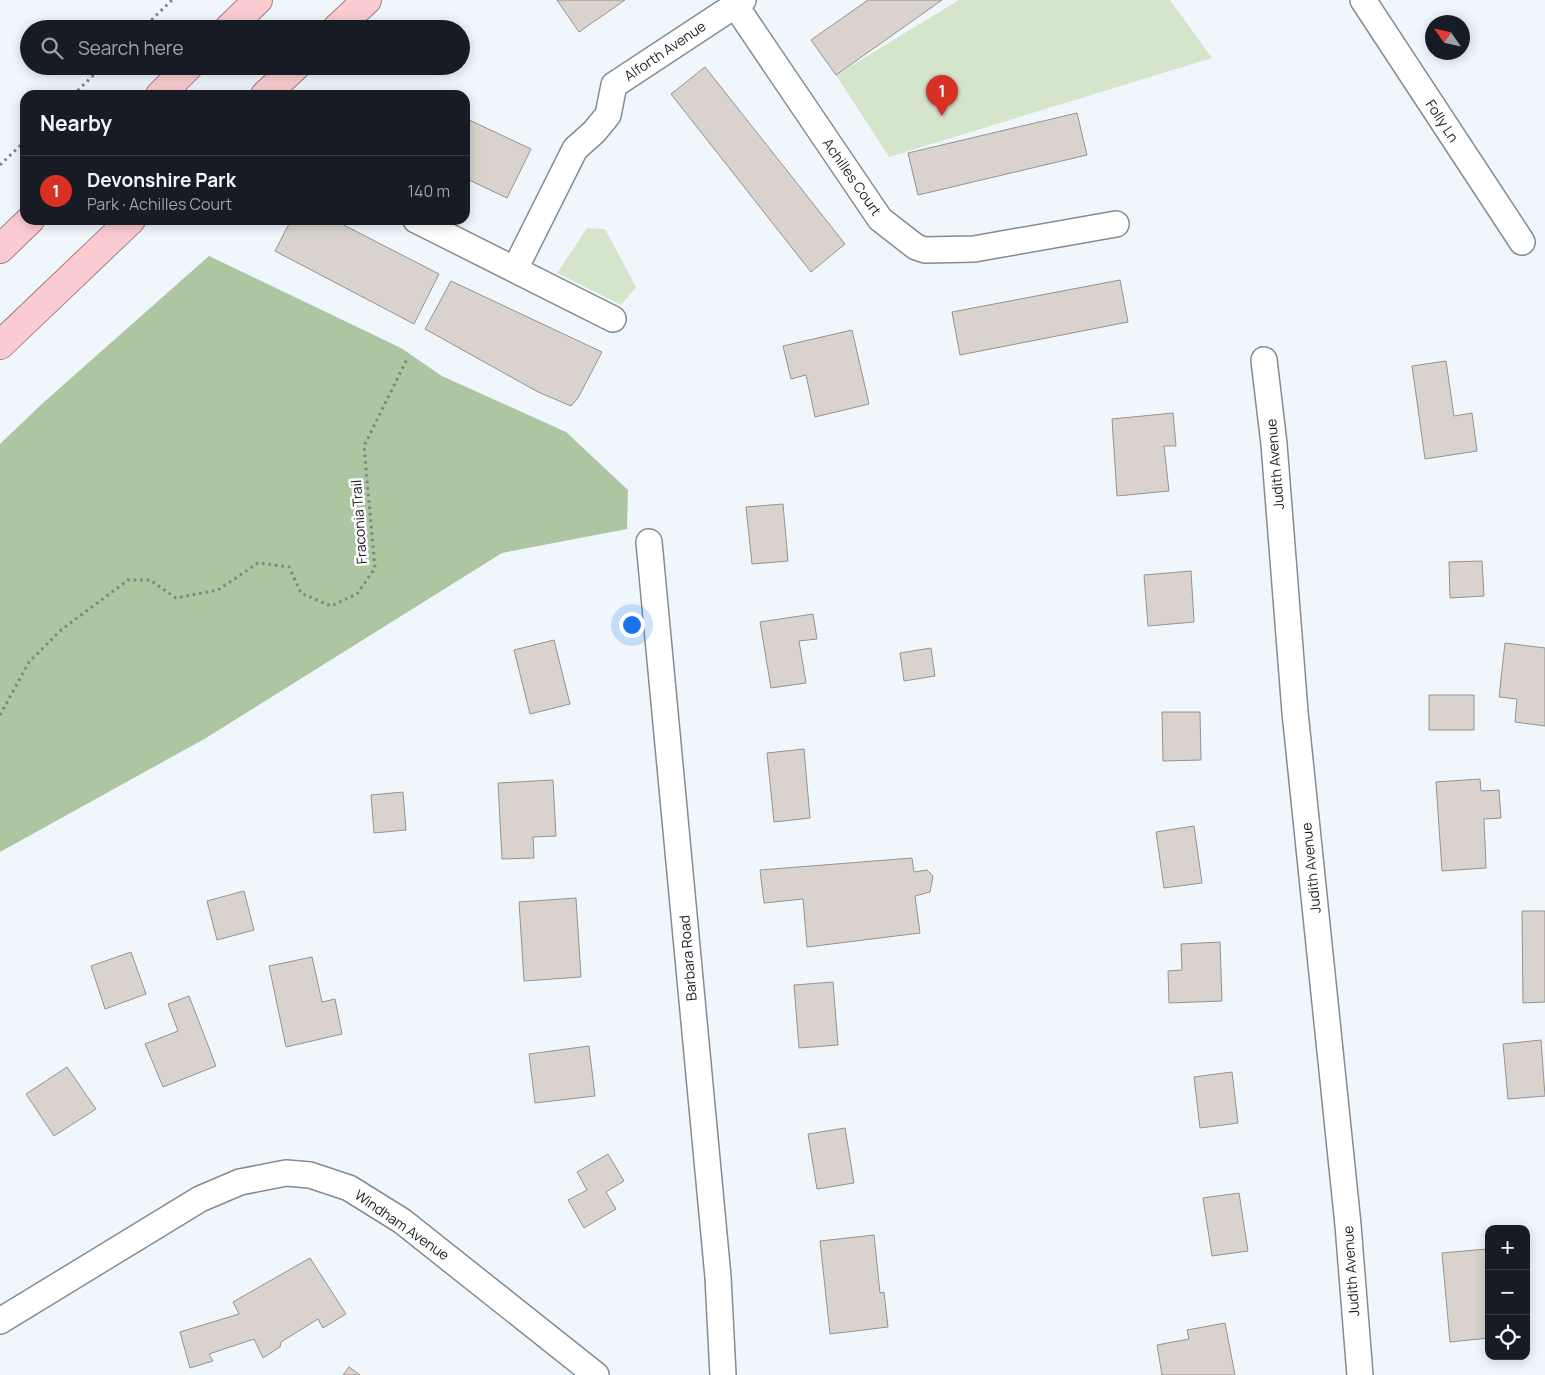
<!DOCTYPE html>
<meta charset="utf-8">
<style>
:root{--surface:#171b24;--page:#242831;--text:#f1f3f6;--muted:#9ea1a6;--line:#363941;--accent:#d93025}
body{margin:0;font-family:Manrope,sans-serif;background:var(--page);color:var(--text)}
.controls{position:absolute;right:15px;bottom:15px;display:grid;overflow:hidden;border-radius:10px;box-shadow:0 2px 12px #0003}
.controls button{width:45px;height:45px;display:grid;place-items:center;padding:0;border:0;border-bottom:1px solid var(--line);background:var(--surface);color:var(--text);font:25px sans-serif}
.compass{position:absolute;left:1425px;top:15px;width:45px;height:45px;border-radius:50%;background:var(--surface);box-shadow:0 2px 12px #0003;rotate:304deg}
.you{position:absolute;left:631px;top:624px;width:18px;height:18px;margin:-12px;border:4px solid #fff;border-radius:50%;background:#1a73e8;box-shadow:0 0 0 8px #1a73e833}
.badge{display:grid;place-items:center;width:32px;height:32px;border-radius:50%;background:var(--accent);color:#fff;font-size:16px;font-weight:700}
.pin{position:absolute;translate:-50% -41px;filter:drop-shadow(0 1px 2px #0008)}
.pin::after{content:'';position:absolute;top:26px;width:18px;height:15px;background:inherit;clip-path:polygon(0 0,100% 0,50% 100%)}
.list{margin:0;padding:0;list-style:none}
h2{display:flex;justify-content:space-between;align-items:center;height:65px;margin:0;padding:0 20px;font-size:21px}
h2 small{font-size:16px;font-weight:400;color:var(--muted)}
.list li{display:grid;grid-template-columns:32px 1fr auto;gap:15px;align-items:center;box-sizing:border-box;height:70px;padding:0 20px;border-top:1px solid var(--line)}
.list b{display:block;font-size:19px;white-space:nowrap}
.list p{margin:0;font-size:16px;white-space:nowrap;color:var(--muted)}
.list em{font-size:16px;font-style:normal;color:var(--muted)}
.icon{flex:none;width:28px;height:28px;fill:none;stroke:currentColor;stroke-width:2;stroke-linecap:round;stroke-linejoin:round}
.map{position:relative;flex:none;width:1545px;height:1375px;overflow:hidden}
.search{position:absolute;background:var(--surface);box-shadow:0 2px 12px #0003;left:20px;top:20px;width:450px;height:55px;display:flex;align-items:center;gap:12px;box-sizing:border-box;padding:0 18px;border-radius:28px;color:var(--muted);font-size:19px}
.panel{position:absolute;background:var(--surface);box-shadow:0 2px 12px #0003;left:20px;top:90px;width:450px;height:135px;border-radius:15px}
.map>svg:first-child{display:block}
.green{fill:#d4e5cb}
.forest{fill:#adc5a1}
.building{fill:#dad3cd;stroke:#98928c}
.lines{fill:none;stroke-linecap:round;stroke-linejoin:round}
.minor-casing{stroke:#858c91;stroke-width:28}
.primary-casing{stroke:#aa797f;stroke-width:30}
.path{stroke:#7f8488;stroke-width:3;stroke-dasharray:2.5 4;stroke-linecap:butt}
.minor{stroke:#fff;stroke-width:25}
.primary{stroke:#faccd1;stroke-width:28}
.labels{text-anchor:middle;stroke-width:5;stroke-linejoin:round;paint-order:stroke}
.street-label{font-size:14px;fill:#1b1d20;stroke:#fff}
</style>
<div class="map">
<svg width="1545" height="1375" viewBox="0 0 1545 1375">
<rect width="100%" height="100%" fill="#eff7fd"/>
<path class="green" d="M959 0H1170L1212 58 889 157 836 75Z
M587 228 605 229 636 287 621 305 557 273Z"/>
<path class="forest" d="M209 256 401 348 442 376 566 432 628 490 627 529 502 553 206 738 0 852V444L44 402Z"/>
<path class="building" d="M557 0H625L579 32Z
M868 0H942L836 75 811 40Z
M705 67 845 244 811 272 671 94Z
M1077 113 1087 155 918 195 908 153Z
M465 118 531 149 507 198 465 178Z
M291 220H334L439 274 414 324 275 251Z
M1120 280 1128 322 960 355 952 312Z
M451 281 602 352 578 398 571 406 538 392 425 329Z
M852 330 869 404 815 417 806 375 791 379 783 346Z
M1446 361 1454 416 1472 413 1477 451 1425 459 1412 366Z
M1173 413 1176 446H1164L1169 491 1117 496 1112 419Z
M783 504 788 561 752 564 746 507Z
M1482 561 1484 596 1450 598 1449 562Z
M1191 571 1194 622 1148 626 1144 575Z
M813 614 817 639 799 641 806 683 771 688 760 622Z
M554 640 570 704 530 714 514 650Z
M1505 643 1545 648V726L1515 722 1517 699 1499 697Z
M931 648 935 676 904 681 900 653Z
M1429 695H1474V730H1429Z
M1162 712H1200L1201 760 1163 761Z
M804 749 810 818 774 822 767 753Z
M1480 779 1481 791 1499 790 1501 818 1484 819 1486 868 1442 871 1436 782Z
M553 780 556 836 533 837 534 858 502 859 498 783Z
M403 792 406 830 374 833 371 795Z
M1194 826 1202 883 1164 888 1156 832Z
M912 858 914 872 927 870 933 876 930 892 915 896 920 933 807 947 803 899 764 903 760 870Z
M244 891 254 930 217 940 207 901Z
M576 898 581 977 524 981 519 902Z
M1522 911H1545V1002L1523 1003Z
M1220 942 1222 1001 1169 1003 1168 971 1182 970 1181 944Z
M131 952 146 994 105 1009 91 966Z
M312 957 322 1002 335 999 342 1034 286 1047 269 966Z
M833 982 838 1045 799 1048 794 985Z
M189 996 216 1066 163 1087 145 1044 178 1031 168 1004Z
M1541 1040 1545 1096 1508 1099 1503 1044Z
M589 1046 595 1096 535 1103 529 1054Z
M67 1067 96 1109 54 1136 26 1094Z
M1232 1072 1238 1123 1200 1128 1194 1077Z
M845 1128 854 1183 817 1189 808 1134Z
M608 1154 624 1181 606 1192 616 1209 584 1228 568 1200 587 1190 577 1172Z
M1239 1193 1248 1251 1212 1256 1203 1198Z
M874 1235 880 1293 884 1292 888 1327 830 1334 820 1241Z
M1487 1249 1489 1338 1450 1342 1442 1253Z
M310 1258 346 1314 323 1328 318 1319 281 1342 280 1347 263 1358 254 1339 209 1354 213 1361 190 1368 180 1332 239 1314 233 1302Z
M1225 1323 1235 1375H1162L1157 1345 1189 1339 1187 1330Z
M349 1367 360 1375H343Z"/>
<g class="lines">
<defs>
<path id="minor" d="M1363 0 1522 242
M735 5 880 219 916 247 925 250 974 249 1116 224
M416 220 613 319
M515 269 575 149 594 132 608 115 614 85 743 0
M1264 360 1274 444 1295 712 1348 1225 1360 1375
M649 542 718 1277 723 1375
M0 1321 200 1199 240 1182 286 1173 310 1175 349 1188 402 1221 596 1375"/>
<path id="primary" d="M228 29 258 0
M336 29 367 0
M160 95 189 66
M265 95 296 66
M0 249 30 220
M0 345 131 220"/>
</defs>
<use href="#minor" class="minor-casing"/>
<use href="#primary" class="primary-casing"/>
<path class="path" d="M142 29 172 0
M73 95 103 66
M0 165 25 141
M0 715 29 662 61 630 128 580H150L176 598 218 590 258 563 289 567 301 593 331 606 357 594 375 568 364 446 407 359"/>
<use href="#minor" class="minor"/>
<use href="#primary" class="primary"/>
</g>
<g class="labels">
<g class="street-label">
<text transform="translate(665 51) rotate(-34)" y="5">Alforth Avenue</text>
<text transform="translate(1442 121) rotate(57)" y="5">Folly Ln</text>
<text transform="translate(852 177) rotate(55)" y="5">Achilles Court</text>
<text transform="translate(1275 464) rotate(-95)" y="5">Judith Avenue</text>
<text transform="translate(359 522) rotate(-94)" y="5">Fraconia Trail</text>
<text transform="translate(1311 868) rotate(-96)" y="5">Judith Avenue</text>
<text transform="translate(688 958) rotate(-95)" y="5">Barbara Road</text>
<text transform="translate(402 1225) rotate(35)" y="5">Windham Avenue</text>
<text transform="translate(1351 1271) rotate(-94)" y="5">Judith Avenue</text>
</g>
</g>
</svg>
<div class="controls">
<button>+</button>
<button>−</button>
<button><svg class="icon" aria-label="locate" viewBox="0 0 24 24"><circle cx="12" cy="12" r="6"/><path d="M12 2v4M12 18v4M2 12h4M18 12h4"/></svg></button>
</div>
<svg class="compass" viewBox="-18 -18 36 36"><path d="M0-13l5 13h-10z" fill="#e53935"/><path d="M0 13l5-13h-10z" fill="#9ea1a6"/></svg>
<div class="you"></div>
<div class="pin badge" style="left:942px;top:116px">1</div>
<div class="search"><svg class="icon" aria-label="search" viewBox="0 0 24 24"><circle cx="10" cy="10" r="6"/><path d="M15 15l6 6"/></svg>Search here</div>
<section class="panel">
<h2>Nearby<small></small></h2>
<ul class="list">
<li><span class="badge">1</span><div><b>Devonshire Park</b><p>Park · Achilles Court</p></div><em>140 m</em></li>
</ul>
</section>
</div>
